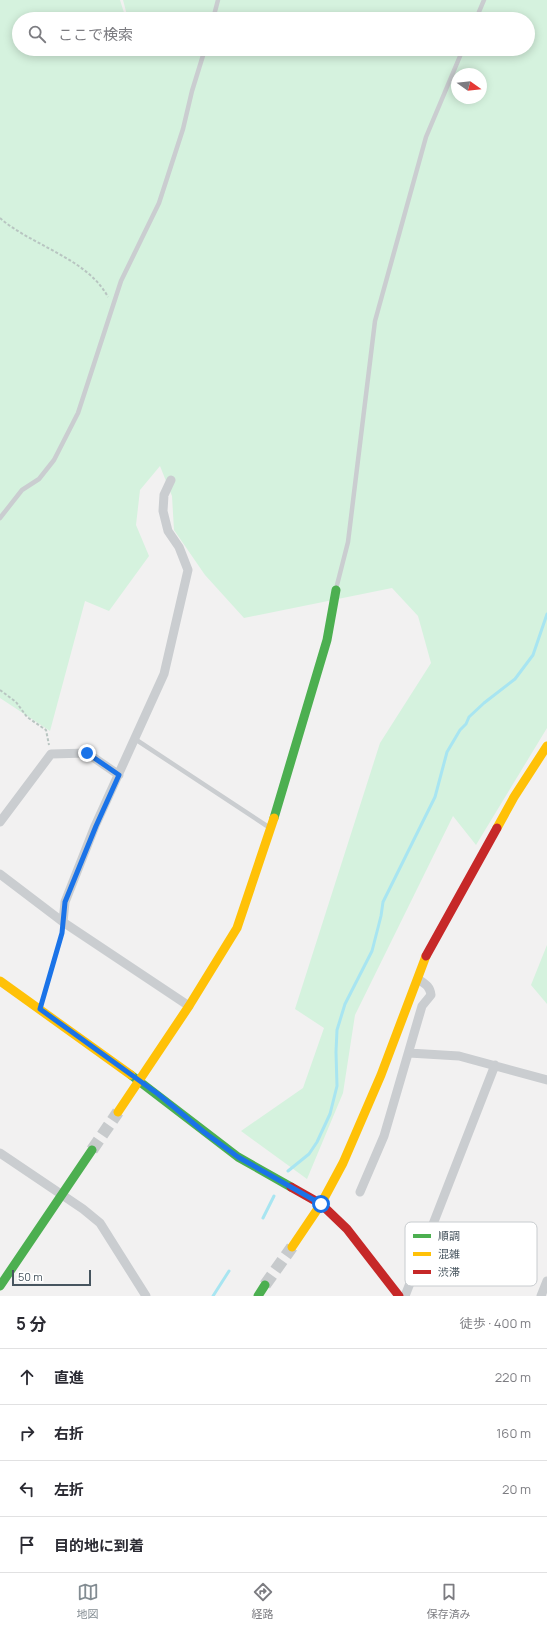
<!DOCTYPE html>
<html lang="ja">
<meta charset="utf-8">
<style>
:root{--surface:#fff;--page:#f7f7f7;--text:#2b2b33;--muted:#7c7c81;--line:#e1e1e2;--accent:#838c92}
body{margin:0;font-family:Manrope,"Noto Sans JP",sans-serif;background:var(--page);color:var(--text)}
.compass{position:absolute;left:451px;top:68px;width:36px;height:36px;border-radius:50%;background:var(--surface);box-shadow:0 2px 10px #0003;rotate:105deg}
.scale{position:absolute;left:12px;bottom:10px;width:79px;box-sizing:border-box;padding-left:4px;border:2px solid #47555f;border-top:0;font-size:11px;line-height:14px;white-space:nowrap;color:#47555f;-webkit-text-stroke:3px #fff;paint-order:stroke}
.stop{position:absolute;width:12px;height:12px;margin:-9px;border:3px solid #1a73e8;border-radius:50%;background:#fff}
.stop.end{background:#1a73e8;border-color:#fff;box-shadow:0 1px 4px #0008}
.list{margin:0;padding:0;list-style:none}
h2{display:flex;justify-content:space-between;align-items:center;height:52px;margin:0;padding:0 16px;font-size:17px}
h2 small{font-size:13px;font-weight:400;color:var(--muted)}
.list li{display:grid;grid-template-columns:26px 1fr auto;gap:12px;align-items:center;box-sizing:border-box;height:56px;padding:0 16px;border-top:1px solid var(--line)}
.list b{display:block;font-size:15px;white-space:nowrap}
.list em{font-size:13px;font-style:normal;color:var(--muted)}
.icon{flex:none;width:22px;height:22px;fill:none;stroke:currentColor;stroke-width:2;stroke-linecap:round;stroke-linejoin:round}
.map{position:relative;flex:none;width:547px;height:1296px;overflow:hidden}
.search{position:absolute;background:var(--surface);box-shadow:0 2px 10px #0003;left:12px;right:12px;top:12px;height:44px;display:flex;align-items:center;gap:10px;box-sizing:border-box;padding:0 14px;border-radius:22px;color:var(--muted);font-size:15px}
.sheet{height:276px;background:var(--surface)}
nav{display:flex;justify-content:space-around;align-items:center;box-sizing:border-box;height:56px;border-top:1px solid var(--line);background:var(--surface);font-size:11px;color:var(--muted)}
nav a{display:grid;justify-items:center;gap:2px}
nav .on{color:var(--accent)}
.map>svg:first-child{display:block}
.green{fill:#d5f2de;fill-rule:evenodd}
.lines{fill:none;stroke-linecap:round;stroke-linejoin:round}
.stream{stroke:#a8e5f1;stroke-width:3}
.secondary-tunnel{stroke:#c7cacc;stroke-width:12;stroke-dasharray:12 6;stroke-linecap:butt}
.path{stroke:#b8c5c1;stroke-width:2;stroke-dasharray:3 2;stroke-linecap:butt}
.lane{stroke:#cacdd0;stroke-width:4.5}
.street{stroke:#cacdd0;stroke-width:9}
.fast{stroke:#4caf50;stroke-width:9}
.slow{stroke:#ffc107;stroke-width:9}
.jam{stroke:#c62828;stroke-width:9}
.route{stroke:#1a73e8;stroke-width:5}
.key{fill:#fff;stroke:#c8cccf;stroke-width:1}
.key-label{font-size:11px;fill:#47555f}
</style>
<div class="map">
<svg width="547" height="1296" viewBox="0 0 547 1296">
<rect width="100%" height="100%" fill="#f2f1f1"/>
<path class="green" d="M0 0H120L126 19H19V49H528V19H128L123 0H547V728L476 845 453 816 355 1015 343 1093 307 1179 241 1131 303 1088 324 1028 295 1009 380 743 431 663 418 616 392 588 244 618 205 575 174 530 172 496 160 466 140 490 136 525 149 556 109 611 85 601 50 731 0 698ZM457 74H481V98H457Z
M547 945V1004L531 985Z"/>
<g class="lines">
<path class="stream" d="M288 1171 309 1154 317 1142 330 1114 337 1086 336 1052 337 1030 345 1004 372 951 381 916 383 902 435 797 447 752 460 730 466 724 469 717 484 703 515 679 533 655 547 614
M263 1218 274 1196
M213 1296 229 1271"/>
<path class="secondary-tunnel" d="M92 1150 118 1112
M265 1285 292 1247"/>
<path class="path" d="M0 218C32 246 87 258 108 297
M0 690 16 702 27 717 46 730 49 745
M43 1000 62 933"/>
<path class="lane" d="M213 19 218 0
M476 19 484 0
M0 518 22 490 39 479 54 460 78 413 121 281 159 203 183 129 192 91 205 49
M336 589 348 542 375 321 426 137 463 49
M135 739 270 828"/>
<path class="street" d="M0 822 51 754 87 753 119 775
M0 874 63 922 189 1006
M63 922 65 902 95 826 164 674 188 570 179 547 168 531 163 511 164 495 171 480
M409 1053 459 1056 547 1080
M0 1153 83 1209 100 1223 146 1296
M360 1192 384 1136 422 1006 431 995C430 986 425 984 418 979
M405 1296 495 1065
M541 1296 547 1281"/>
<path class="fast" d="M274 818 327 640 336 590
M131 1075 238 1157 291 1187
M0 1286 92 1150
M258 1296 265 1285"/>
<path class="slow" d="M497 828 514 797 547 746
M0 981 131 1075
M118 1112 189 1006 237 928 274 818
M292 1247 321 1204 343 1163 381 1075 426 956"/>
<path class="jam" d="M426 956 497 828
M291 1187 321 1204 347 1229 399 1296"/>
</g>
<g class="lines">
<path class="route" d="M87 753 119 775 96 826 65 902 62 933 40 1009 158 1094 204 1132 238 1157 321 1204"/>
</g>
<rect x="405" y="1222" width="132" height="64" rx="6" class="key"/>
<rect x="413" y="1234" width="18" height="4" fill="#4caf50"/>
<rect x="413" y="1252" width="18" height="4" fill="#ffc107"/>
<rect x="413" y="1270" width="18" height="4" fill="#c62828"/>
<g class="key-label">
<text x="438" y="1240">順調</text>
<text x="438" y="1258">混雑</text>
<text x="438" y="1276">渋滞</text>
</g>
</svg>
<svg class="compass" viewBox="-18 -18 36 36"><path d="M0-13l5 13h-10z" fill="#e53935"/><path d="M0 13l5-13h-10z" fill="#7c7c81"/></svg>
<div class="scale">50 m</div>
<div class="stop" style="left:321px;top:1204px"></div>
<div class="stop end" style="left:87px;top:753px"></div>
<div class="search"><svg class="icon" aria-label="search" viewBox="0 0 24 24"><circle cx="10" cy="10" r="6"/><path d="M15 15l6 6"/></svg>ここで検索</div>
</div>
<section class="sheet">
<h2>5 分<small>徒歩 · 400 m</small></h2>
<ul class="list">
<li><svg class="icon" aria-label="ahead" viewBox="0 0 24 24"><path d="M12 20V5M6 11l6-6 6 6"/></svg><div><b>直進</b></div><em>220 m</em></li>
<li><svg class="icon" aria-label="right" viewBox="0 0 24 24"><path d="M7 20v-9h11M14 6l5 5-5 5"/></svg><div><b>右折</b></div><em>160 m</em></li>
<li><svg class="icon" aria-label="left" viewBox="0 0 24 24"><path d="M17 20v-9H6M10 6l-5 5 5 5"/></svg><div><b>左折</b></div><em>20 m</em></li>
<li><svg class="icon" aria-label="arrive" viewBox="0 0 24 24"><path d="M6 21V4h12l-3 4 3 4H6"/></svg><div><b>目的地に到着</b></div></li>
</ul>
</section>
<nav>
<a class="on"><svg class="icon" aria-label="map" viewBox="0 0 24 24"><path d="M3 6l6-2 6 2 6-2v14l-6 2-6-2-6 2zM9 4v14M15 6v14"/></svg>地図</a>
<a><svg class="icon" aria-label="directions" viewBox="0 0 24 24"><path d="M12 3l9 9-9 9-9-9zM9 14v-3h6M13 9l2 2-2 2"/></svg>経路</a>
<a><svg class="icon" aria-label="saved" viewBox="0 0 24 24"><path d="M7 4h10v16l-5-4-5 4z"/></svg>保存済み</a>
</nav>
